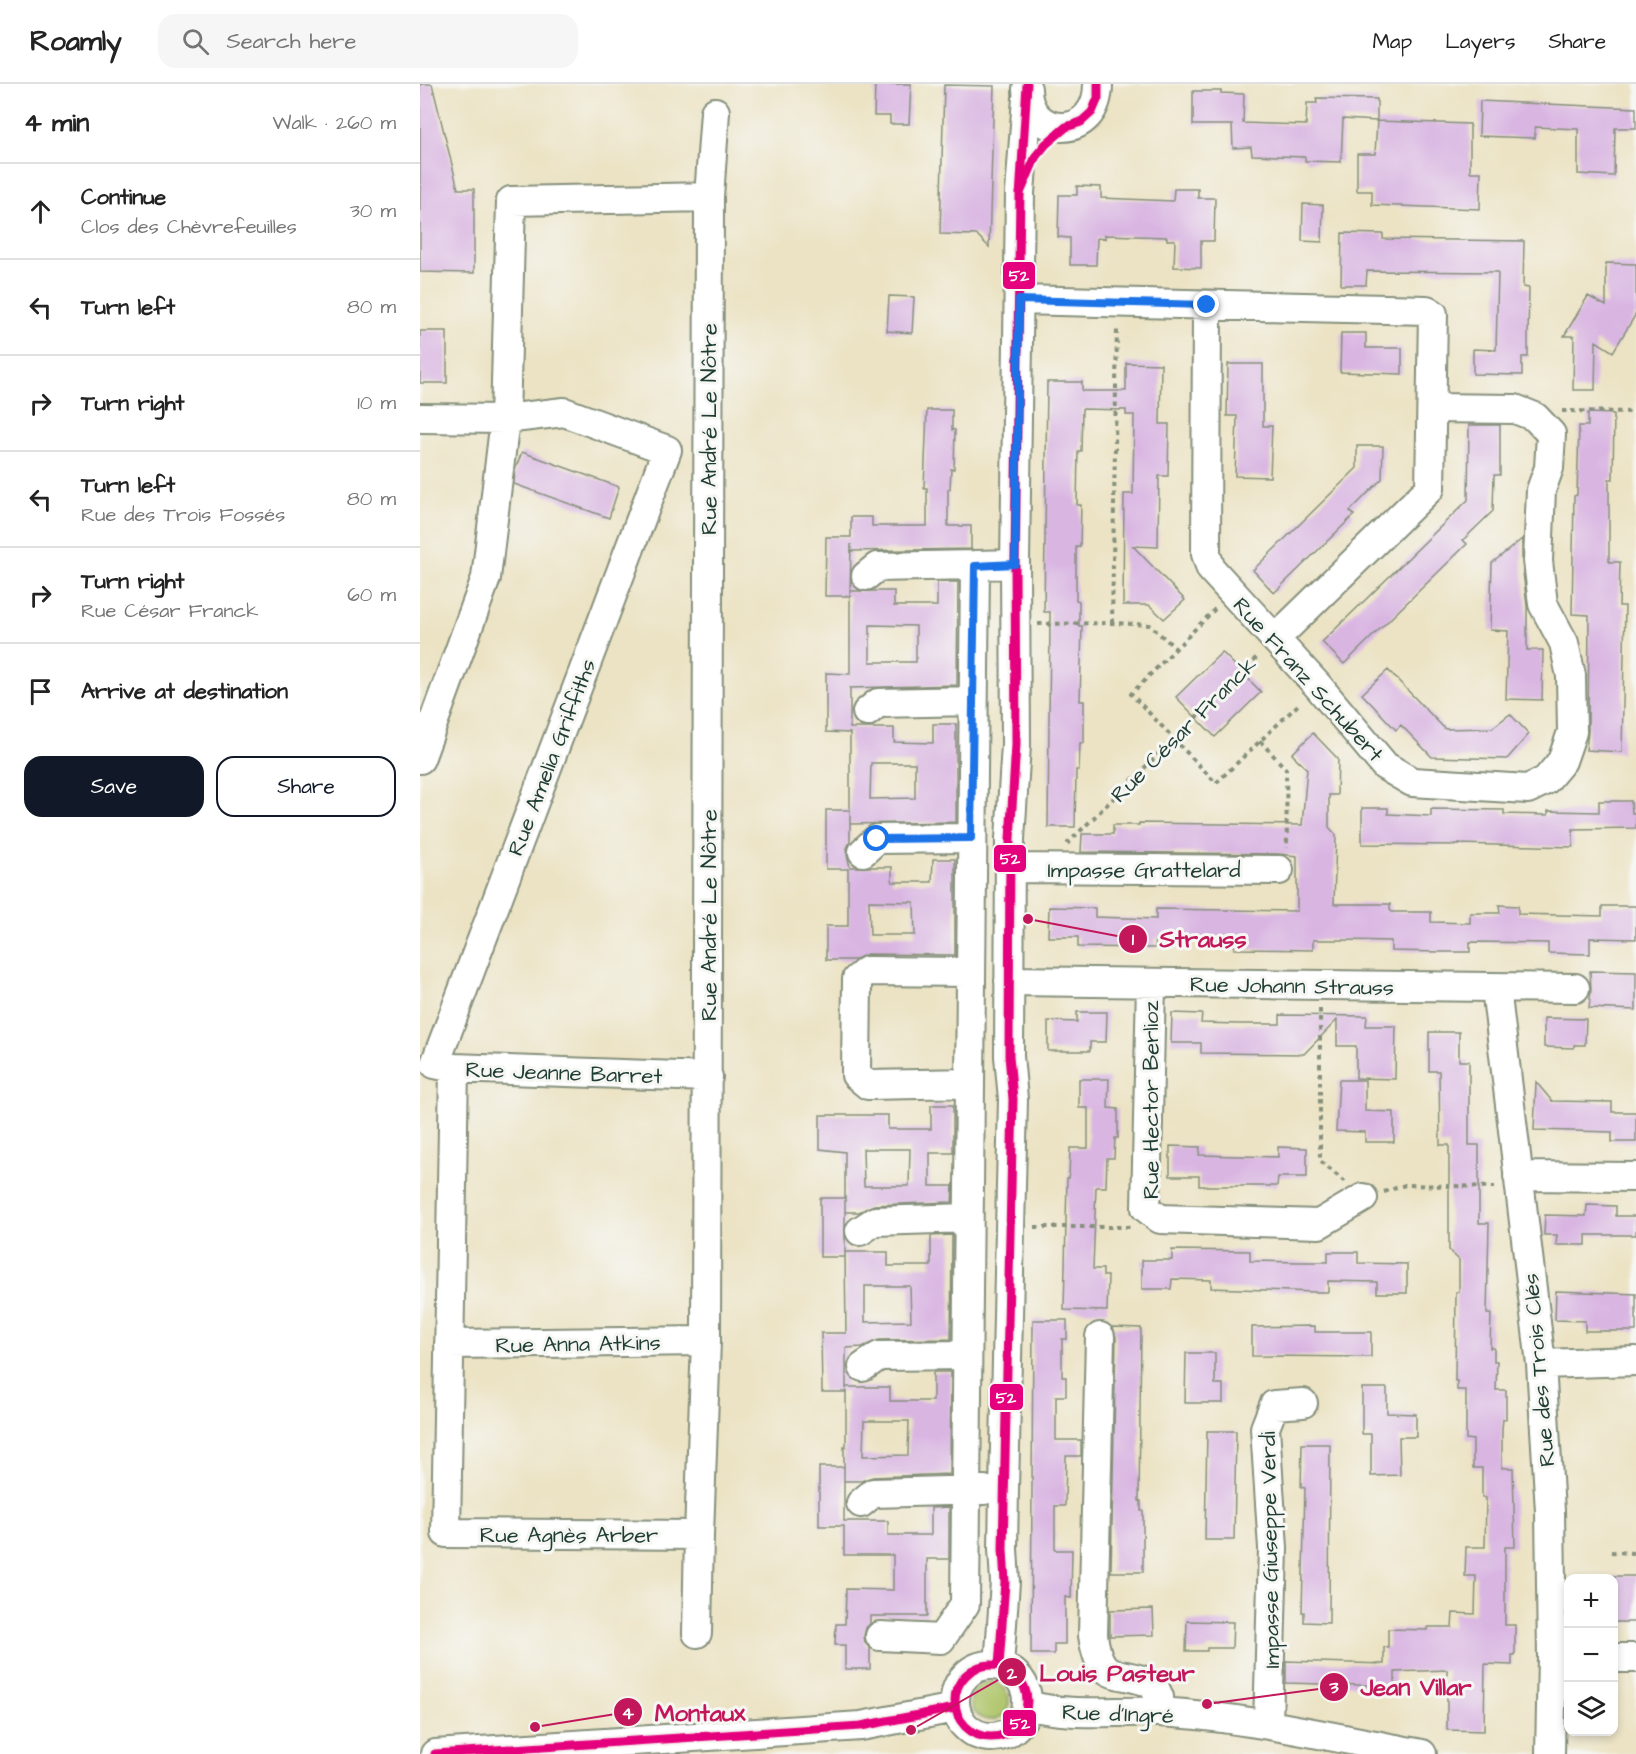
<!DOCTYPE html>
<meta charset="utf-8">
<style>
:root{--surface:#fff;--page:#f6f6f6;--text:#222;--muted:#767676;--line:#e0e0e0;--accent:#111827}
body{margin:0;font-family:"Architects Daughter",sans-serif;background:var(--page);color:var(--text)}
.controls{position:absolute;right:18px;bottom:18px;display:grid;overflow:hidden;border-radius:12px;box-shadow:0 3px 9px #0003}
.controls button{width:54px;height:54px;display:grid;place-items:center;padding:0;border:0;border-bottom:2px solid var(--line);background:var(--surface);color:var(--text);font:30px sans-serif}
.stop{position:absolute;width:18px;height:18px;margin:-14px;border:4px solid #1a73e8;border-radius:50%;background:#fff}
.stop.end{background:#1a73e8;border-color:#fff;box-shadow:0 2px 6px #0008}
.list{margin:0;padding:0;list-style:none}
h2{display:flex;justify-content:space-between;align-items:center;height:78px;margin:0;padding:0 24px;font-size:26px}
h2 small{font-size:20px;font-weight:400;color:var(--muted)}
.list li{display:grid;grid-template-columns:39px 1fr auto;gap:18px;align-items:center;box-sizing:border-box;height:96px;padding:0 24px;border-top:2px solid var(--line)}
.list b{display:block;font-size:22px;white-space:nowrap}
.list p{margin:0;font-size:20px;white-space:nowrap;color:var(--muted)}
.list em{font-size:20px;font-style:normal;color:var(--muted)}
.actions{display:flex;gap:12px;padding:18px 24px}
.actions a{flex:1;padding:14px 0;border:2px solid var(--accent);border-radius:18px;text-align:center;font-size:21px;color:var(--accent)}
.actions .main{background:var(--accent);color:#fff}
.icon{flex:none;width:33px;height:33px;fill:none;stroke:currentColor;stroke-width:2;stroke-linecap:round;stroke-linejoin:round}
.map{position:relative;flex:none;width:1216px;height:1670px;overflow:hidden}
header{display:flex;align-items:center;gap:36px;box-sizing:border-box;height:84px;padding:0 30px;background:var(--surface);border-bottom:2px solid var(--line)}
header strong{font-size:28px}
nav{display:flex;gap:33px;margin-inline-start:auto;font-size:21px}
.search{width:420px;height:54px;background:var(--page);display:flex;align-items:center;gap:15px;box-sizing:border-box;padding:0 21px;border-radius:18px;color:var(--muted);font-size:22px}
main{display:flex}
aside{flex:1;background:var(--surface)}
.map>svg:first-child{display:block}
.green{fill:#aec469;stroke:#66804e;stroke-width:1.5}
.building{fill:#d9b6e2;fill-rule:evenodd}
.lines{fill:none;stroke-linecap:round;stroke-linejoin:round}
.minor-casing{stroke:#86907c;stroke-width:32}
.path{stroke:#86907c;stroke-width:4;stroke-dasharray:4.5 4.5;stroke-linecap:butt}
.minor{stroke:#fff;stroke-width:28}
.bus-1-casing{stroke:#f6f6f2;stroke-width:14}
.bus-1{stroke:#e5007d;stroke-width:9}
.route{stroke:#1a73e8;stroke-width:8}
.labels{text-anchor:middle;stroke-width:6;stroke-linejoin:round;paint-order:stroke}
.street-label{font-size:22px;fill:#1f3d34;stroke:#f6f6f2}
.leader{fill:none;stroke:#c2185b;stroke-width:2}
.callout-dot{fill:#c2185b;stroke:#f6f6f2;stroke-width:2}
.mark-label{font-size:18px;text-anchor:middle;font-weight:bold;fill:#fff}
.callout-label{font-size:24px;text-anchor:middle;font-weight:bold;fill:#c2185b;stroke:#f6f6f2;stroke-width:6;stroke-linejoin:round;paint-order:stroke}
.line-badge{stroke:#f6f6f2;stroke-width:2}
.badge-label{font-size:16px;text-anchor:middle;font-weight:bold;fill:#fff}
</style>
<header>
<strong>Roamly</strong>
<div class="search"><svg class="icon" aria-label="search" viewBox="0 0 24 24"><circle cx="10" cy="10" r="6"/><path d="M15 15l6 6"/></svg>Search here</div>
<nav><a>Map</a><a>Layers</a><a>Share</a></nav>
</header>
<main>
<aside>
<h2>4 min<small>Walk · 260 m</small></h2>
<ul class="list">
<li><svg class="icon" aria-label="ahead" viewBox="0 0 24 24"><path d="M12 20V5M6 11l6-6 6 6"/></svg><div><b>Continue</b><p>Clos des Chèvrefeuilles</p></div><em>30 m</em></li>
<li><svg class="icon" aria-label="left" viewBox="0 0 24 24"><path d="M17 20v-9H6M10 6l-5 5 5 5"/></svg><div><b>Turn left</b></div><em>80 m</em></li>
<li><svg class="icon" aria-label="right" viewBox="0 0 24 24"><path d="M7 20v-9h11M14 6l5 5-5 5"/></svg><div><b>Turn right</b></div><em>10 m</em></li>
<li><svg class="icon" aria-label="left" viewBox="0 0 24 24"><path d="M17 20v-9H6M10 6l-5 5 5 5"/></svg><div><b>Turn left</b><p>Rue des Trois Fossés</p></div><em>80 m</em></li>
<li><svg class="icon" aria-label="right" viewBox="0 0 24 24"><path d="M7 20v-9h11M14 6l5 5-5 5"/></svg><div><b>Turn right</b><p>Rue César Franck</p></div><em>60 m</em></li>
<li><svg class="icon" aria-label="arrive" viewBox="0 0 24 24"><path d="M6 21V4h12l-3 4 3 4H6"/></svg><div><b>Arrive at destination</b></div></li>
</ul>
<div class="actions"><a class="main">Save</a><a>Share</a></div>
</aside>
<div class="map">
<svg width="1216" height="1670" viewBox="0 0 1216 1670">
<rect width="100%" height="100%" fill="#f6f6f2"/>
<filter id="ink" filterUnits="userSpaceOnUse"><feTurbulence type="fractalNoise" baseFrequency=".0167" numOctaves="2"/><feDisplacementMap in="SourceGraphic" scale="12" xChannelSelector="R" yChannelSelector="G"/><feConvolveMatrix kernelMatrix="1 2 1 2 8 2 1 2 1" color-interpolation-filters="sRGB"/></filter>
<filter id="wash" filterUnits="userSpaceOnUse"><feTurbulence type="fractalNoise" baseFrequency=".008" numOctaves="4" result="noise"/><feDisplacementMap in="SourceGraphic" scale="24" xChannelSelector="R" yChannelSelector="G"/><feGaussianBlur stdDeviation="1.35" result="paint"/><feColorMatrix in="noise" values="0 0 0 0 0 0 0 0 0 0 0 0 0 0 0 0 0 1.4 0 .05"/><feComposite in="paint" operator="in"/></filter>
<g filter="url(#wash)">
<rect width="100%" height="100%" fill="#ece3c4"/>
<path class="green" d="M551 1617a19 19 0 1 1 38 0a19 19 0 1 1-38 0Z"/>
<g id="blocks">
<path class="building" d="M0 0H12L38 105H54V189L0 188Z
M455 0H491L489 40H470V32H454Z
M524 1 574 2 569 163 557 151 520 150Z
M773 7H801V9L824 10 823 39 886 41 887 19H897L896 14 957 15V37L923 35 921 78 885 77V73L832 71 831 63 813 64 812 41H773Z
M1060 17 1216 24V44H1195L1194 92 1158 90V45L1115 43V54L1059 52Z
M957 37 1050 40V88H1061L1060 125 952 121V107H937V70H955Z
M657 102 681 103V114L753 117 754 105H778V114H795L794 157H781V184L754 183 755 156H747V153L685 151V155L677 154 676 181H650V154L638 153 639 111H657Z
M883 120 903 121 902 158 882 157Z
M922 149 963 150V155L1104 157 1103 203 1109 204 1108 252V273H1102V291L1053 290V265L1076 266 1078 188 947 187 946 201H921Z
M1186 179 1216 180V230L1193 268 1176 257 1175 306H1153L1154 252H1144L1168 212 1186 222Z
M469 212 494 213 492 249 467 247Z
M0 247H27V299H0Z
M921 249H946V264H982V290L920 288Z
M706 279 741 280 740 340H749L748 392H739L738 463 713 462 765 516 744 535 729 521H703L704 410H713L714 331H706V326L662 325 661 367H658L657 421H661L660 463H656V516L659 517V542H662L660 617H664V659H660L659 686H656L655 743H628L630 537V528H624L627 298H662V307H706Z
M808 280H843V342H852L850 393 815 392 817 332H807Z
M507 326H532V346H535L534 385H531L530 405H528V442H551V465L431 467V460L430 512H405L406 453H431V433H452V442H507V404H504Z
M1168 329 1194 330 1193 395H1189V478H1200L1199 522H1205L1202 668 1166 666 1168 648 1169 531 1152 530 1154 412 1157 411 1159 342H1168Z
M1049 341H1080V391H1074L1073 427 1043 456 1047 460 924 580 902 558 1048 416Z
M937 362H963L962 395 930 427 934 431 854 509 833 486 937 384Z
M102 368 199 403 189 434 94 400 95 386Z
M1102 455V479L1107 522V566H1123L1122 616 1086 615 1088 547 1070 546 1072 479Z
M517 498H538L537 601 430 604V644H474V658L513 659V640H536V738L430 740V649L406 648V589L430 590V507H474V522H517ZM450 541 496 542V578H450ZM451 679H495V714L450 715Z
M802 568 841 608 795 653 756 613Z
M968 586 1025 645 1072 644 1090 630 1109 650 1087 675 1012 673 981 641 976 646 942 610Z
M893 649 918 675 917 711H909V743L916 751 914 820H970V826L972 828H1011V838L1050 839V829H1080L1079 821 1098 822V830L1182 832V822H1216V855L1170 854V870L1128 869V859L1050 858V868H1021L971 867V857L923 856H893V866L814 865 815 855 736 854 735 864 658 863V853H628L629 823 675 824V833L736 835V825L877 827V772L859 770 661 768 662 750H693V741H719V739L882 741 887 685 872 670Z
M1179 717H1211L1212 729H1216V744L1153 745V763L1039 760V761L942 760V724H968V730L989 731 1011 732V725L1084 726V730L1128 731V727L1179 728Z
M406 726H430V758L427 764V771L430 783H472V798H512L513 775H535V871L447 870 434 876H406V842H428V785H406ZM449 817 494 818 495 851H450Z
M1170 887 1216 888V926L1169 924 1171 905Z
M657 928H687L686 958H670V967H628V937L657 938Z
M752 929 782 930 781 939 820 940H860V931L947 932 946 942H976L975 995 936 994V962H917V936L884 970 781 969V959H751Z
M1124 934 1166 935 1165 961H1154V964L1124 963Z
M1009 948H1039V977H1049V1061H1059V1139H1069L1067 1230H1071L1070 1264H1074V1277H1077L1076 1306H1086V1335H1083L1082 1345V1384H1093L1095 1463H1085V1541H1095V1571H1092V1581L1065 1580 1064 1647 1027 1646V1586L975 1588V1602L866 1599V1577L964 1580V1563H968V1545L1008 1546V1543H1032L1033 1529 1055 1530 1056 1492H1045L1046 1463H1065L1066 1414 1062 1413V1384H1053V1356L1046 1355V1306H1037V1297H1035L1036 1208H1039V1176L1029 1166V1061H1020L1019 987H1009Z
M659 995H689L688 1024 698 1025V1054H695L694 1074H687L686 1103H676L673 1185H683V1192H688L687 1227 644 1226 647 1094H649L650 1064H668V1024H659Z
M919 996H945V1027L974 1028V1058H945V1048L916 1047Z
M1116 998 1132 1017 1192 1018V1028H1216V1058H1192V1048L1114 1046Z
M511 1021H533V1069H510V1102H533L532 1118 454 1121 439 1128H425V1068L400 1065V1031H468V1045H511ZM443 1065H490L489 1102H444Z
M750 1062 780 1063 779 1071 858 1073V1063L887 1064V1093H858L857 1102H779V1092H750Z
M400 1114H425V1173H400Z
M1167 1121 1196 1122V1132H1216V1151H1166V1161H1136L1137 1151H1124L1125 1131 1166 1132Z
M532 1151 531 1255 459 1256 442 1263 426 1264V1308H402L401 1249H426L425 1168H468V1182H511V1152ZM445 1202H490L491 1237 445 1238Z
M752 1166 830 1167V1177L879 1178H908V1168H938V1179L987 1180V1209H957V1198L908 1197V1208H895L791 1204V1196L752 1195 751 1205H722V1176H752Z
M1136 1207 1216 1210V1247H1165V1237L1135 1236Z
M613 1236H647V1255H642V1293H646V1312H636V1356H661V1372H646L645 1422H635V1466H652L651 1514 645 1513V1560H634V1570H611Z
M895 1242V1248H951V1273L832 1272V1243Z
M693 1243 721 1244 719 1417H721V1427H723V1488H691L696 1253Z
M766 1269H795V1300H803V1319H765Z
M513 1288H531L530 1390 453 1393 441 1397H424V1363H426V1303H470V1317H513ZM444 1337H489L488 1371 443 1372Z
M942 1304H967V1329L996 1330V1353H979L980 1391 951 1392V1350H942Z
M787 1347H816L814 1456H785Z
M882 1360H910L909 1539 884 1538V1528H882L885 1404 881 1403Z
M399 1383H424V1437H468V1451H511V1424L529 1423V1475H507V1532H450V1540L446 1544 444 1552 445 1559 450 1564V1585H425V1561H415L416 1540H425L426 1505 473 1506V1471H424V1442H399Z
M1194 1492H1216V1538H1194Z
M733 1525 734 1551 690 1552V1526Z
M767 1537 813 1538 812 1564H787V1567H766Z"/>
</g>
</g>
<g filter="url(#ink)">
<use href="#blocks" fill-opacity="0" stroke="#86907c" stroke-width="1.5"/>
<g class="lines">
<defs>
<path id="minor" d="M607 5C607 55 678 58 678 0
M289 113 295 28
M599 216 1007 226 1013 230 1010 404 856 554
M787 221 786 470 791 485 898 602 965 682 992 698 1108 705 1126 696 1142 677 1152 648 1151 592 1144 559 1123 520 1118 477 1121 406 1129 384 1131 350 1115 333 1095 325 1012 324
M0 334 85 335 144 328 247 366 15 980
M446 492 457 483 555 481
M447 628 458 619 553 617
M0 675 66 494 85 335 91 117 289 113 286 1257 279 1451 26 1449 34 984
M443 768 457 755 551 754
M590 784 859 786
M589 897 1155 904
M731 899 726 1124 740 1135 899 1140 943 1114
M1076 904 1121 1280 1130 1427 1132 1573 1130 1670
M15 980 34 984 288 993
M549 999 448 1001 436 991 437 895 447 887 550 888
M1098 1092 1216 1093
M440 1147 455 1137 548 1134
M680 1253 673 1551C680 1602 697 1584 733 1600L739 1613 740 1628
M29 1260 286 1257
M1121 1280 1216 1277
M443 1283 459 1272 547 1271
M441 1419 453 1409 564 1406
M277 1549 279 1451
M460 1552 521 1555 545 1520 555 481 595 480
M1194 1574H1216
M535 1617a36 36 0 1 1 72 0a36 36 0 1 1-72 0Z
M579 1582 585 1498 583 1465 584 1406 593 1015 589 972 590 755 596 661 595 480 600 109 607 14
M607 1621C650 1633 695 1626 739 1628 826 1633 916 1654 1002 1670
M848 1641 853 1464 845 1344 854 1321 883 1319
M15 1670 441 1642 535 1624"/>
</defs>
<use href="#minor" class="minor-casing"/>
<path class="path" d="M1142 327 1216 328
M795 525 711 610 796 699 880 619
M692 539 697 243
M618 540 692 539 730 541 755 564
M840 657 866 685 867 764
M647 760 838 572
M900 925V1077L925 1098
M964 1108 985 1101 1075 1103
M615 1143H710
M1191 1468 1216 1469"/>
<use href="#minor" class="minor"/>
<defs>
<path id="bus-1" d="M600 113 607 0
M535 1617a36 36 0 1 1 72 0a36 36 0 1 1-72 0Z
M579 1582 585 1498 583 1465 593 1015 589 972 590 755 596 661 595 480 600 109 616 72 626 60 646 43 661 38 672 28 678 14V0
M15 1670 441 1642 535 1624"/>
</defs>
<use href="#bus-1" class="bus-1-casing"/>
<use href="#bus-1" class="bus-1"/>
</g>
</g>
<g class="lines" filter="url(#ink)">
<path class="route" d="M457 755 551 754 555 482 595 480 599 216 787 221"/>
</g>
<g class="labels">
<g class="street-label">
<text transform="translate(288 345) rotate(-90)" y="8">Rue André Le Nôtre</text>
<text transform="translate(889 595) rotate(48)" y="8">Rue Franz Schubert</text>
<text transform="translate(763 645) rotate(-45)" y="8">Rue César Franck</text>
<text transform="translate(131 673) rotate(-69)" y="8">Rue Amelia Griffiths</text>
<text x="724" y="793">Impasse Grattelard</text>
<text transform="translate(288 831) rotate(-90)" y="8">Rue André Le Nôtre</text>
<text transform="translate(872 901) rotate(1)" y="8">Rue Johann Strauss</text>
<text transform="translate(144 988) rotate(2)" y="8">Rue Jeanne Barret</text>
<text transform="translate(730 1016) rotate(-90)" y="8">Rue Hector Berlioz</text>
<text transform="translate(158 1259) rotate(-1)" y="8">Rue Anna Atkins</text>
<text transform="translate(1118 1286) rotate(-95)" y="8">Rue des Trois Clés</text>
<text x="149" y="1458">Rue Agnès Arber</text>
<text transform="translate(849 1466) rotate(-91)" y="8">Impasse Giuseppe Verdi</text>
<text transform="translate(698 1629) rotate(2)" y="8">Rue d'Ingré</text>
</g>
</g>
<path class="leader" d="M608 835L713 855M491 1646L592 1588M787 1620L914 1603M115 1643L208 1628"/>
<g class="callout-dot">
<circle cx="608" cy="835" r="6"/>
<circle cx="491" cy="1646" r="6"/>
<circle cx="787" cy="1620" r="6"/>
<circle cx="115" cy="1643" r="6"/>
<circle cx="713" cy="855" r="15"/>
<circle cx="592" cy="1588" r="15"/>
<circle cx="914" cy="1603" r="15"/>
<circle cx="208" cy="1628" r="15"/>
</g>
<g class="mark-label">
<text x="713" y="861">1</text>
<text x="592" y="1595">2</text>
<text x="914" y="1609">3</text>
<text x="208" y="1635">4</text>
</g>
<g class="callout-label">
<text x="783" y="863">Strauss</text>
<text x="697" y="1597">Louis Pasteur</text>
<text x="996" y="1611">Jean Villar</text>
<text x="280" y="1637">Montaux</text>
</g>
<g class="line-badge">
<rect x="582" y="177" width="34" height="29" rx="6" fill="#e5007d"/>
<rect x="573" y="760" width="34" height="29" rx="6" fill="#e5007d"/>
<rect x="569" y="1299" width="35" height="28" rx="6" fill="#e5007d"/>
<rect x="582" y="1625" width="35" height="28" rx="6" fill="#e5007d"/>
</g>
<g class="badge-label">
<text x="599" y="197">52</text>
<text x="590" y="780">52</text>
<text x="586" y="1319">52</text>
<text x="600" y="1645">52</text>
</g>
</svg>
<div class="controls">
<button>+</button>
<button>−</button>
<button><svg class="icon" aria-label="layers" viewBox="0 0 24 24"><path d="M12 4l9 5-9 5-9-5zM3 14l9 5 9-5"/></svg></button>
</div>
<div class="stop" style="left:457px;top:755px"></div>
<div class="stop end" style="left:787px;top:221px"></div>
</div>
</main>
